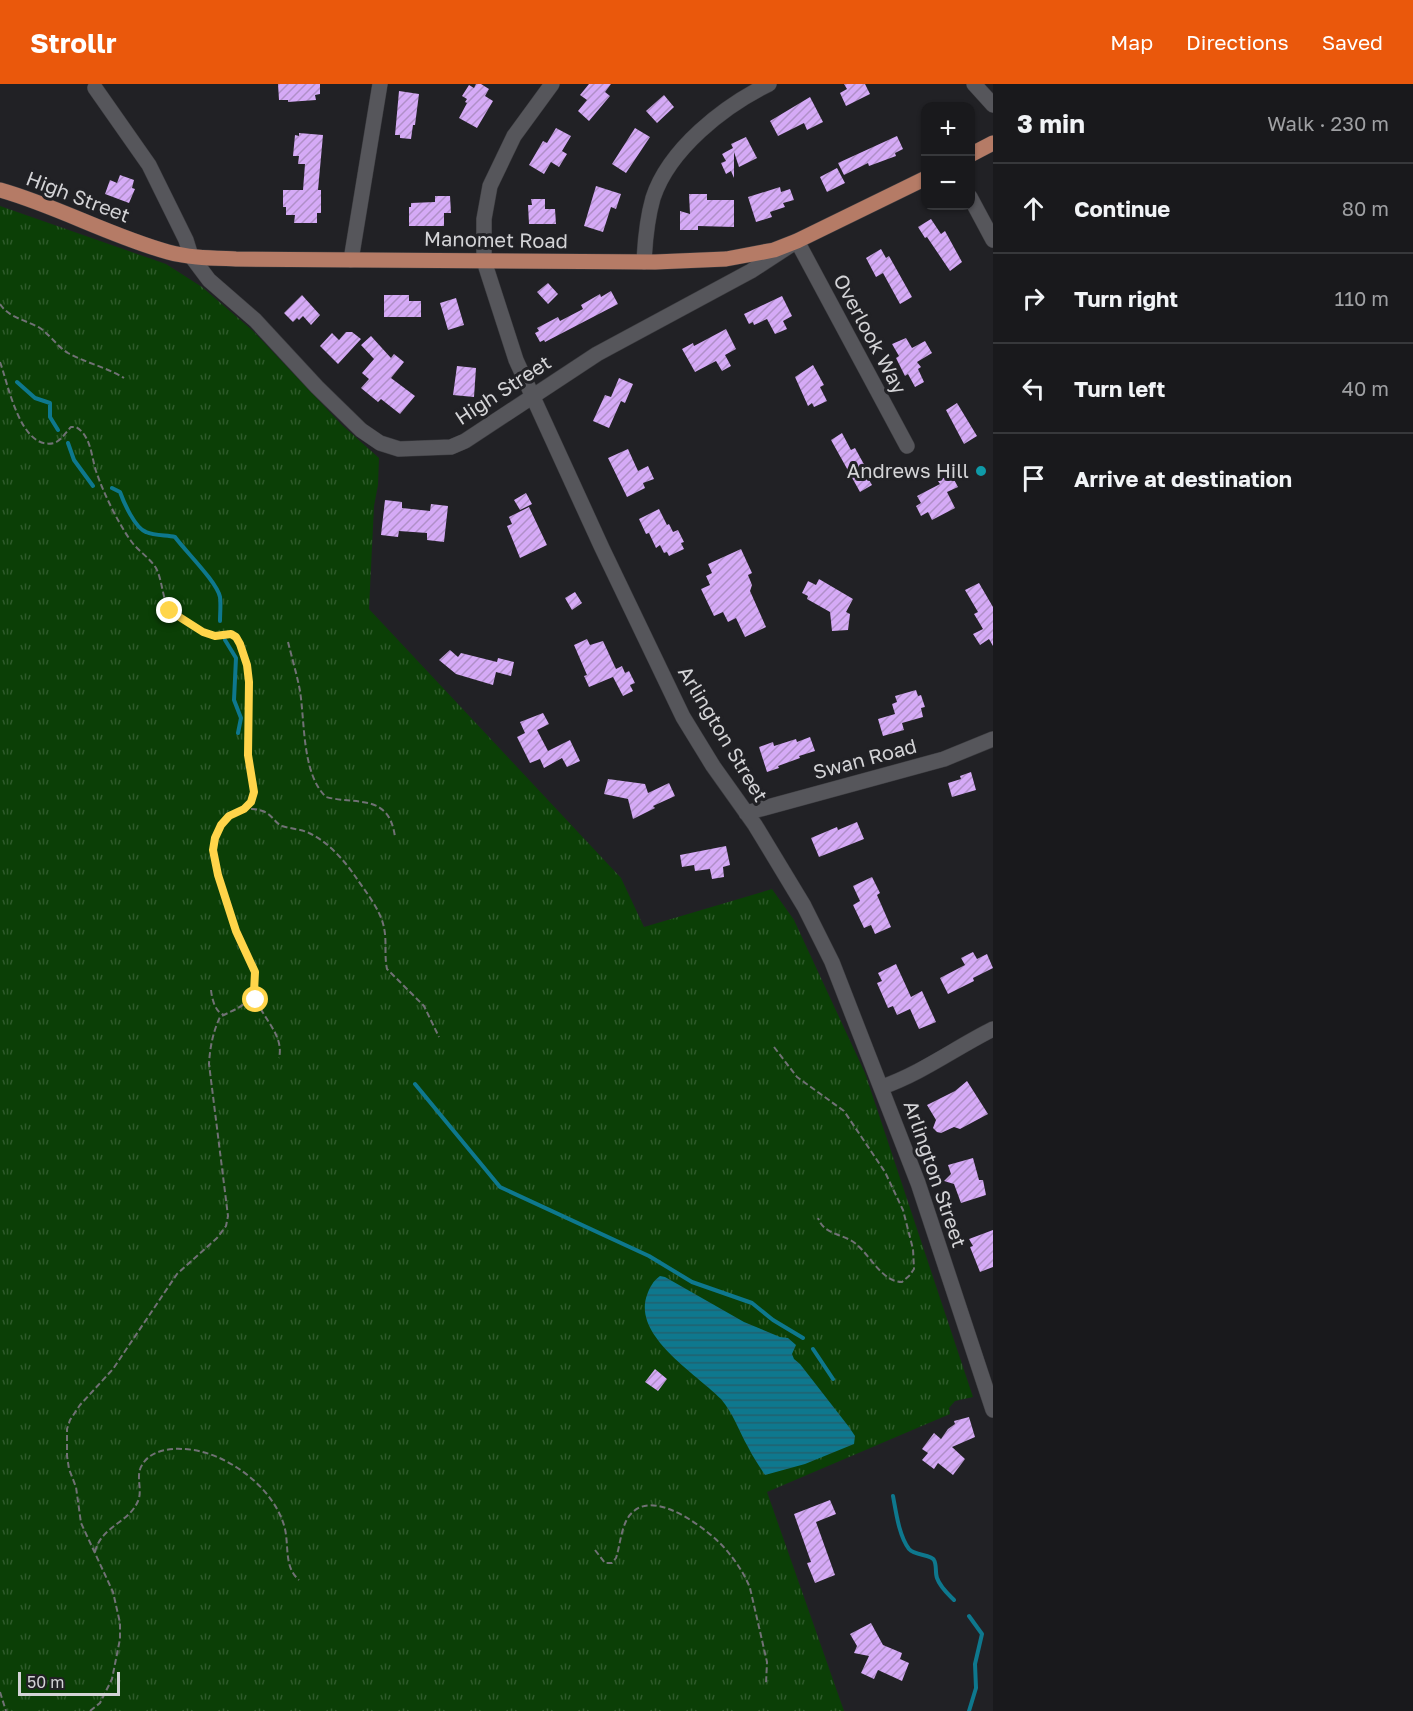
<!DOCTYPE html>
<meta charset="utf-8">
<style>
:root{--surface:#19191c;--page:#222225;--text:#f1f3f6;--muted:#9fa0a3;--line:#37383b;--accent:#ea580c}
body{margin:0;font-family:"Golos Text",sans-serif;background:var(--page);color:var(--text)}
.controls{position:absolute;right:18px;top:18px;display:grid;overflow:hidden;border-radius:12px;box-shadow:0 2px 4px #0004}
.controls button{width:54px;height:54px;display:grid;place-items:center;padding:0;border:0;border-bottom:2px solid var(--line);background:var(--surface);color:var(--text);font:30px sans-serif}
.scale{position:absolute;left:18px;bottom:15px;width:102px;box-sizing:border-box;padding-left:6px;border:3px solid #d3d3d6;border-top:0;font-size:16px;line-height:21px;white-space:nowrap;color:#d3d3d6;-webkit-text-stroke:4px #212125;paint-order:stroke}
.stop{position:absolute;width:18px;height:18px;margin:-14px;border:4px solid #ffd54a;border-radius:50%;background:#fff}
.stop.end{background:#ffd54a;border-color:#fff;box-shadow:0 2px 6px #0008}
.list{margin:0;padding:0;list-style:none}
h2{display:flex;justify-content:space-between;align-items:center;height:78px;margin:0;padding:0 24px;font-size:26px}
h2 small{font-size:20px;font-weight:400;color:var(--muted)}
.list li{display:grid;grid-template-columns:39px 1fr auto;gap:18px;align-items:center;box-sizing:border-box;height:90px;padding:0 24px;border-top:2px solid var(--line)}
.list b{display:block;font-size:22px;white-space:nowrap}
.list em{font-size:20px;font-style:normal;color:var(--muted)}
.icon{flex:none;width:33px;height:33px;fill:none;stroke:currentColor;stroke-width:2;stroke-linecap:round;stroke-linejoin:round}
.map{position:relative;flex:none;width:993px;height:1627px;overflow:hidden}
header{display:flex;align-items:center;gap:36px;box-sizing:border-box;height:84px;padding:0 30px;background:var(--accent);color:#fff}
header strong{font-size:28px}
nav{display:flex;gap:33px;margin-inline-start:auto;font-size:21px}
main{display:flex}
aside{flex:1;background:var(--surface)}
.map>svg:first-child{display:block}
.grass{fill:url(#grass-tufts)}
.water{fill:url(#water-rules)}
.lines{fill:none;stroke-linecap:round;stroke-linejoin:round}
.stream{stroke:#0e788e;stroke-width:4}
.building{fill:url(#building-hatch)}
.minor-casing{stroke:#3b3b3f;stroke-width:16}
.major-casing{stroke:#3b3b3f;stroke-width:16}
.path{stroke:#717175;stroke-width:2;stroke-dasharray:6 3;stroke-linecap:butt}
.minor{stroke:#56565b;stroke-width:15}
.major{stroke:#b57b66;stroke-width:15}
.route{stroke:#ffd54a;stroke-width:8}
.culture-dot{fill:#0f9aa8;stroke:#212125;stroke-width:2}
.labels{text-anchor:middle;stroke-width:6;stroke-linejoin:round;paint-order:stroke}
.street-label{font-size:20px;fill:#d3d3d6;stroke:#212125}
.poi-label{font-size:20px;fill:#d3d3d6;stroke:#212125;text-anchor:end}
</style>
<header>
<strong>Strollr</strong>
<nav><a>Map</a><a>Directions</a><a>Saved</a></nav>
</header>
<main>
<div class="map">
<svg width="993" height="1627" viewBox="0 0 993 1627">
<defs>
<pattern id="grass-tufts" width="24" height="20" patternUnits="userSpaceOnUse" patternTransform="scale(1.5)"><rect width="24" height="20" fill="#0b3f06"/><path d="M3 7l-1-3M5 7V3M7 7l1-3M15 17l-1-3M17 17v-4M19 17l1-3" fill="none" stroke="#2e5a2a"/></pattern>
<pattern id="water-rules" width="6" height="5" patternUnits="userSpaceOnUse" patternTransform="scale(1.5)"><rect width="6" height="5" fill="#0e788e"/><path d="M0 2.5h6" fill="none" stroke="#22616f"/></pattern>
<pattern id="building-hatch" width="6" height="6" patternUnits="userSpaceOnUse" patternTransform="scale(1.5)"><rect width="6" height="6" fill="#d5aaf6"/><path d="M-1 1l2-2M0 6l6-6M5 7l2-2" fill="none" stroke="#b08fc8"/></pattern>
</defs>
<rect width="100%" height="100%" fill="#212125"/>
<path class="grass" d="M0 122 166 180 202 203 252 246 342 341 379 374 378 401 374 422 369 525 621 794 644 843 772 805 794 836 865 989 973 1313 955 1317 949 1324 950 1330 767 1408 844 1627H0Z"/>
<path class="water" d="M660 1192 665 1193 744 1238 780 1253 788 1254 796 1261 792 1270 794 1275 800 1280 849 1343 855 1352 854 1360 805 1380 765 1391C759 1382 753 1373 748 1363 739 1347 733 1329 721 1315 697 1290 632 1252 647 1211 650 1203 653 1197 660 1192Z"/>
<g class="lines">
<path class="stream" d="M17 298 35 314 50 319V333L58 346
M68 359 74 376 93 402
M112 404 120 408C124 419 135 444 146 448 155 452 167 451 175 453 186 468 217 498 220 513 221 520 220 529 220 537
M225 556 236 574 234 616 241 634 238 649
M415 1000 500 1103 649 1172 692 1198 752 1219 773 1236 803 1254
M813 1265 833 1295
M893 1412C896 1428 899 1452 909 1465 915 1472 931 1470 934 1476 937 1481 935 1489 937 1494 940 1503 948 1510 954 1516
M969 1532 982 1550 975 1580 976 1604 969 1627"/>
</g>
<path class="building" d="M278 0H320V10L315 11 316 16 288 18V16H279Z
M476 0H481L489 5 485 12 493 17 477 44 459 34 467 19 465 18 467 15 462 12 469 1 474 4Z
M589 0H611L605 8 610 12 589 37 578 27 587 16 580 11Z
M844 0H865L870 10 846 22 840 9 847 5Z
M399 7 419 10 415 41H413L411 55 400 54V51H395Z
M664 11 674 23 657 39 646 27Z
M810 13 823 38 807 46 804 39 778 52 770 37Z
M556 44 571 52 562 67 567 70 559 83 551 78 544 90 529 81 543 57 547 59Z
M635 44 650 53 626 89 612 80Z
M299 49 323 51 318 106H321V129H317V139H294L295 131H286V123H283V106H303L305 80H298L299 72H293L295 51 299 52Z
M897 52 903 65 895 69 896 72 869 82 868 79 844 91 838 79Z
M746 53 757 74 739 83 734 68V94L731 87 726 90 721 79 726 77 722 70 733 64 731 60Z
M837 84 845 99 827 108 820 93Z
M120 91 134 96 132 104 135 105 129 119 105 110 110 96 117 99Z
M596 102 621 110 616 125 611 123 603 148 584 142Z
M780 103 781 108 790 105 794 116 783 119 785 123 770 128 772 133 756 138 748 113Z
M689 110H707V116H734V143L698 142V146H680V127L690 130Z
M435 112H450L451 129H444V142H409V123H411V119L435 118Z
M531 115H545V125H555L556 140H529L528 121H532Z
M931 135 941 150 945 147 962 178 950 187 927 153 925 154 918 143Z
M881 165 886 174 889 172 912 213 900 220 883 189 876 193 866 174Z
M548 199 558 210 548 220 537 208Z
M611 207 618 220 545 258 544 256 540 258 535 249 539 247 537 244 558 233 560 237 583 225 581 221 600 210 601 213Z
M302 211 320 231 311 241 303 232 299 236 297 234 293 238 284 229Z
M384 211H409V217H421V233H384Z
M782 212 792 232 783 237 787 245 775 250 767 235 754 241 753 238 749 240 744 230Z
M456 214 464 241 448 246 440 219Z
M726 245 736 265 725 271 731 282 722 287 716 277 695 288 682 265 693 259 694 262Z
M346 248H352L361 255 338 280 320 262 332 249 339 256Z
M371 252 391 274 394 270 404 278 391 294 415 312 400 330 381 315 378 318 361 304 369 295 362 289 374 275 361 261Z
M906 254 912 264 925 257 932 269 917 278 921 283 918 285 924 298 915 303 908 290 905 292 896 274 899 272 892 260Z
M813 281 824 301 820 303 827 317 814 323 812 319 808 322 795 293Z
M457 282 476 284 474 313 453 311Z
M619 294 633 300 625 319 621 317 609 344 593 337 605 311 611 313Z
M957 319 977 352 964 360 946 326Z
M842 349 851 366 855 364 866 384 863 385 872 401 860 408 831 356Z
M628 365 638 387 648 382 654 395 643 399 645 404 627 413 608 374Z
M951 390 958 403 947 408 955 424 932 436 928 428 921 432 916 422 921 419 917 412 940 400 938 397Z
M526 409 532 420 520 426 514 416Z
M385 416 402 418V424L430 427 431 420 448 422 444 458 427 456V449L399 447 398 453 381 451Z
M529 423 547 461 520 474 507 442 512 440 509 433Z
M659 425 667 441 669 440 673 448 678 446 684 458 681 459 684 465 669 472 667 468 664 469 660 461 656 464 649 449 646 450 639 435Z
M741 465 752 489 748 491 752 501 750 507 766 543 745 553 736 534 728 538 723 528 714 532 701 505 710 501 706 492 712 489 708 480Z
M819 495 853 515 846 528 850 530 848 546 832 547 830 528 807 515 808 512 802 509 808 497 816 501Z
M979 499 993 523V562L989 555 980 561 973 550 983 545 974 530 978 528 965 506Z
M575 508 582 519 572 526 565 514Z
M587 555 590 561 603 557 616 585 622 582 625 589 629 587 635 599 630 601 633 607 623 612 613 593 589 603 584 592 587 591 574 561Z
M450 566 458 573 461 569 497 578 498 574 514 578 511 592 496 588 493 601 456 590 439 576Z
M916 606 918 612 921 611 925 623 921 624 923 633 902 639 904 646 883 652 878 635 895 630 892 620 897 618 895 612Z
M543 629 549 640 537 646 548 667 570 656 580 677 567 683 562 674 544 684 540 675 530 679 517 653 525 649 520 638Z
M810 653 815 667 799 672 800 674 778 682 779 684 767 688 759 663 773 658 774 662 796 655 797 658Z
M971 688 976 706 952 713 948 699 961 695 960 692Z
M608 695 645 700 648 709 669 699 675 712 653 722 655 724 633 735 628 715 604 710Z
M857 738 864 755 819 773 811 754 837 743 838 746Z
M726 762 730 781 723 783 724 793 712 795 710 785 695 787 694 781 682 783 680 771Z
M872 793 880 809 877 811 891 843 875 850 871 841 864 844 853 821 860 817 853 802Z
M973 868 977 875 987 870 993 884 973 894 974 897 948 910 940 894 965 881 961 874Z
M896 880 911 913 922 907 936 938 919 945 910 925 897 931 893 922 888 924 877 899 882 897 878 889Z
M967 997 988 1030 960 1045 954 1043 941 1049 937 1048 933 1044 936 1036 927 1021 955 1007Z
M973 1074 979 1096H983L986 1111 961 1119 954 1100 944 1097 951 1090 948 1081Z
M993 1146V1183L980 1188 970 1163 973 1162 969 1155Z
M655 1285 667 1295 658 1307 645 1298Z
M969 1333 975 1353 952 1363 965 1375 953 1391 938 1379 934 1385 922 1376 928 1369 922 1365 934 1349 941 1355 948 1345 955 1340 954 1337Z
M830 1416 836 1430 816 1438 835 1491 815 1499 807 1479 811 1478 794 1430Z
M871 1539 883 1561 902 1569 900 1575 909 1579 902 1597 878 1586 874 1595 861 1589 869 1572 854 1569 857 1562 850 1550Z"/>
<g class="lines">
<defs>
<path id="minor" d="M552 0 514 52 490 102 484 135V177L516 276 602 464 683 633 713 682 755 741 804 822 832 878 918 1099 993 1326
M974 0 993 21
M95 4 149 81 186 156 191 172 209 196 255 236 317 303 361 346 380 359 399 365 451 363 465 357 597 270 751 187 797 157 907 362
M970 113 993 156
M351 176 380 0
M644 178C645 157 647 135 653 114 669 65 724 22 769 0
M746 729 944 675 993 655
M882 1003C922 989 955 964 993 945"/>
<path id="major" d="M970 71 993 59
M0 106C57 122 110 152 168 168 190 174 213 174 236 175L655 178 726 175 774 166 797 157 926 94"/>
</defs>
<use href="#minor" class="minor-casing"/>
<use href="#major" class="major-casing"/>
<path class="path" d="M0 220C9 234 26 236 40 244 50 251 58 263 68 269 86 279 106 283 124 294
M0 278C8 299 20 367 54 359 61 357 66 348 71 343H76C91 352 91 371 96 387 103 408 118 439 131 457 138 467 149 473 156 484 163 498 162 515 170 527 183 535 199 551 215 552 223 552 229 546 236 554 256 575 247 644 248 673 249 685 255 698 253 709 252 717 249 720 244 725
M288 558C292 574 297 591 300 607 305 639 302 690 326 713 357 721 389 709 395 753
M211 906C212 915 215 928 224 931
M254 908C258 931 285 949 279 974
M774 963 797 993 844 1027 885 1088 903 1126 913 1165 914 1185 909 1192 902 1198C882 1198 870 1171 856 1160 843 1149 825 1152 818 1134
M595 1466 605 1479H612L616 1474C621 1459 621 1437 634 1427 658 1406 712 1448 728 1468 737 1479 745 1491 750 1504L767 1578 766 1600
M95 1468C101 1442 129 1439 138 1417 143 1406 135 1392 142 1381 150 1367 168 1364 183 1365 224 1366 275 1403 285 1445 289 1463 284 1483 299 1496
M0 1608 6 1627
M90 1627 100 1619 112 1595 120 1555V1539L113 1508 81 1439 76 1403 69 1385 67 1372V1345L70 1336 80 1321 113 1285 177 1190 217 1154 226 1142 228 1132 209 980C210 963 213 948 220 933 237 924 254 920 256 897 256 884 246 875 242 863 236 849 233 834 228 820 222 802 212 783 213 763 216 738 240 717 265 728 272 731 275 739 282 742 291 745 301 745 309 749 327 757 344 776 355 792 365 807 381 826 384 844 387 857 384 871 387 885L424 922 439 953"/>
<use href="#minor" class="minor"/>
<use href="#major" class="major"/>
</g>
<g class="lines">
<path class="route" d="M170 527 203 548 215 552 231 550 236 553 240 560 247 581 249 598 248 671 254 708 251 718 244 725 229 732 221 741 215 754 213 766 218 791 236 847 255 888 254 908 256 916"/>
</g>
<circle class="culture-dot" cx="981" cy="387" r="6"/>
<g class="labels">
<g class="street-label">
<text transform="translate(78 113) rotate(21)" y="7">High Street</text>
<text transform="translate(496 156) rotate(1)" y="7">Manomet Road</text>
<text transform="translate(870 250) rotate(62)" y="7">Overlook Way</text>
<text transform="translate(503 306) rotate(-33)" y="7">High Street</text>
<text transform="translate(723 650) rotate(59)" y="7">Arlington Street</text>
<text transform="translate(865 675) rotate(-15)" y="7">Swan Road</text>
<text transform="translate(935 1090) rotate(71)" y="7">Arlington Street</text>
</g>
<g class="poi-label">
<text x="969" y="394">Andrews Hill</text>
</g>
</g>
</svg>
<div class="controls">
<button>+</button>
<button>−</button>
</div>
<div class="scale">50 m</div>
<div class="stop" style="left:256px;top:916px"></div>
<div class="stop end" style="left:170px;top:527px"></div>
</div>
<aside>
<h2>3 min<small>Walk · 230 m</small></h2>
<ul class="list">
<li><svg class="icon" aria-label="ahead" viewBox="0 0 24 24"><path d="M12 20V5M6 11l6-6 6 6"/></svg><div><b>Continue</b></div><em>80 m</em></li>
<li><svg class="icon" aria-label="right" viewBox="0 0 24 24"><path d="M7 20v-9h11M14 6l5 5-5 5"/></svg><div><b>Turn right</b></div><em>110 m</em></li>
<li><svg class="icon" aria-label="left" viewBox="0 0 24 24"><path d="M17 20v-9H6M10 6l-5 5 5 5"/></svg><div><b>Turn left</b></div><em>40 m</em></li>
<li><svg class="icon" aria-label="arrive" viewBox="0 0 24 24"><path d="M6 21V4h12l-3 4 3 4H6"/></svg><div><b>Arrive at destination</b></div></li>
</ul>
</aside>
</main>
